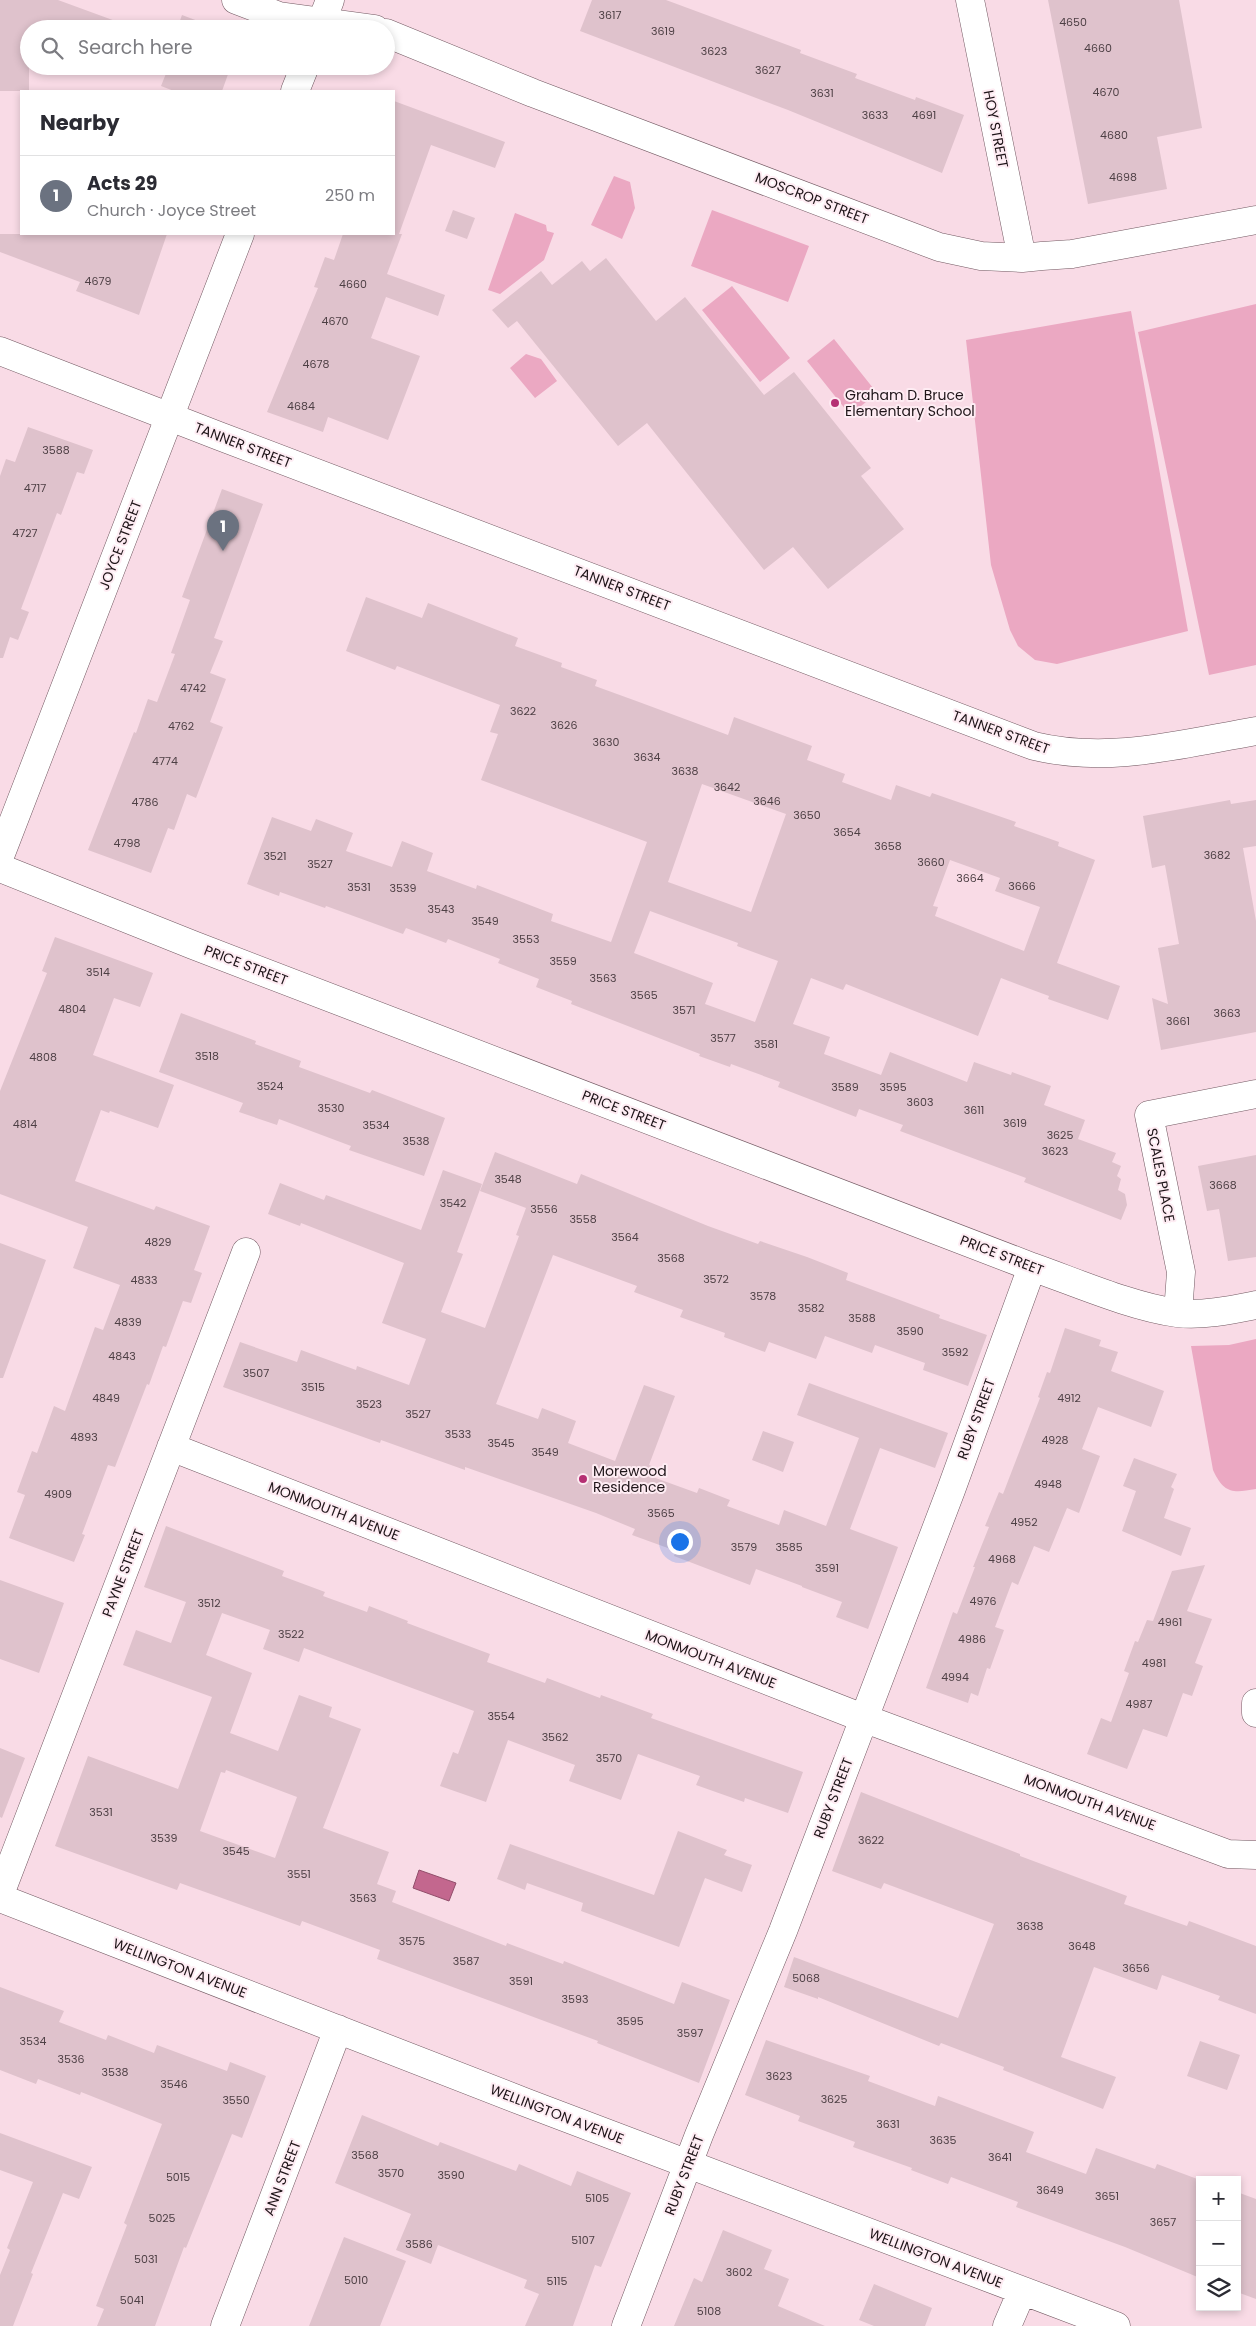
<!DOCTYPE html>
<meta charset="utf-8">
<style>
:root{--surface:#fff;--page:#f2f2f3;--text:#2b2b33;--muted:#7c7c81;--line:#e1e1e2;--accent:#d93025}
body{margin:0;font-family:Poppins,sans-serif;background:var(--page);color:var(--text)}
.controls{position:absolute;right:15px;bottom:15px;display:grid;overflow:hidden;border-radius:0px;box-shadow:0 2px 8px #0003}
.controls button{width:45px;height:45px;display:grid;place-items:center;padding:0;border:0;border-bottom:1px solid var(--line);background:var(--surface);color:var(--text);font:25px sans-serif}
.you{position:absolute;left:679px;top:1541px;width:18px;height:18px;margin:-12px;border:4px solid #fff;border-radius:50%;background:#1a73e8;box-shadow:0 0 0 8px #1a73e833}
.badge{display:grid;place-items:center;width:32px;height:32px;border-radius:50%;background:var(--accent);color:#fff;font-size:16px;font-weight:700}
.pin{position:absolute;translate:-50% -41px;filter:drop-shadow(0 1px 2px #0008)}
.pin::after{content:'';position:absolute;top:26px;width:18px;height:15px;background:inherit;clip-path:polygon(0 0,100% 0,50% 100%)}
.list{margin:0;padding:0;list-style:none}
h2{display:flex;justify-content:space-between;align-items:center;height:65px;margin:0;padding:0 20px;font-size:21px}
h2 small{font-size:16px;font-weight:400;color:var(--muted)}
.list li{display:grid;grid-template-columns:32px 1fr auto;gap:15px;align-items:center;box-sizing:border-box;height:80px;padding:0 20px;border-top:1px solid var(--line)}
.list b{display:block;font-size:19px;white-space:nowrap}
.list p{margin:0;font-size:16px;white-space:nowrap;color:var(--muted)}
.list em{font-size:16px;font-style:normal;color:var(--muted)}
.icon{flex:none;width:28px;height:28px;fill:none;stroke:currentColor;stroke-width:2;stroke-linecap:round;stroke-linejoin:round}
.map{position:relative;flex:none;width:1256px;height:2326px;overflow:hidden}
.search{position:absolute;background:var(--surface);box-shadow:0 2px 8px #0003;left:20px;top:20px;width:375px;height:55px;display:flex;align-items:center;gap:12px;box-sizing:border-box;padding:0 18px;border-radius:28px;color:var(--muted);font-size:19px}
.panel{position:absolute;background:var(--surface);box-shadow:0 2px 8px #0003;left:20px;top:90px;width:375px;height:145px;border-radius:0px}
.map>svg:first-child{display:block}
.green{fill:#eba8c2}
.water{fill:#c3678e;stroke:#924e6b}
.building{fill:#dfc2cc;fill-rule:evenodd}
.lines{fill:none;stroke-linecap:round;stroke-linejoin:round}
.street-casing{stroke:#725962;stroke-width:29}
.secondary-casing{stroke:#725962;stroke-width:29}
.street{stroke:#fff;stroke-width:28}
.secondary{stroke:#fff;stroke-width:28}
.poi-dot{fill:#b52f73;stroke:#feecf3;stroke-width:2}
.labels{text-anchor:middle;stroke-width:4;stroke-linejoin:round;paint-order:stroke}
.number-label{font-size:11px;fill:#4e4045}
.street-label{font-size:14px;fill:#1e1418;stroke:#feecf3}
.poi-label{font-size:14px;fill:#1e1418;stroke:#feecf3;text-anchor:start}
</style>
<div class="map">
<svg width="1256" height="2326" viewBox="0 0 1256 2326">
<rect width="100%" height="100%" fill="#f9dbe6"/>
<path class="green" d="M614 176 630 182 635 208 622 239 591 225Z
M712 210 809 246 788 302 691 266Z
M515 213 546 225 547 231 554 233 544 260 500 294 488 290Z
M732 286 790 358 760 382 702 310Z
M1256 304V665L1209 675 1138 332Z
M1131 311 1188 631 1057 664 1035 660 1018 646 1010 630 991 565 966 340Z
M834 339 877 393 850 415 807 361Z
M526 354 541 359 557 381 535 398 510 368Z
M1256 1339V1489C1233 1493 1224 1494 1213 1470L1191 1346 1229 1345Z"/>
<path class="water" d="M419 1870 456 1883 449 1901 413 1888Z"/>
<path class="building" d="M0 0H58L129 26 128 29H29V91H0Z
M592 0H666L801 50 800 53 857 74 855 78 915 100 916 97 964 115 942 173 788 110 580 31Z
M1048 0H1179L1202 128 1157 137 1167 189 1088 204Z
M182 15 219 29H177Z
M169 66H231L222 91H174L161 86Z
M394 101 505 142 495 168 431 145 399 234H402L387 274 445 295 438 316 386 297 371 338 420 356 388 440 328 417 323 432 267 412 318 288 314 287 325 257 334 260 343 234H394Z
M453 210 475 218 467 239 445 231Z
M0 234H167L139 315 76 291 80 282 0 252Z
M606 258 656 321 685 297 764 395 794 372 871 468 861 476 904 529 828 589 793 547 764 570 647 423 618 446 517 321 508 328 492 310 541 271 552 285 582 261 590 271Z
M28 427 93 450 84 474 77 472 61 515 57 513 21 609 29 612 18 640 10 637 3 658H0V476L6 459 15 462Z
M222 489 263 504 214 638 223 641 210 673 226 679 210 722 223 727 196 798 187 794 174 830 168 828 151 873 88 850 134 732 136 733 148 699 157 702 175 654 171 653 190 600 182 597Z
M366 597 422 618 428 603 518 638 515 646 562 663 561 667 597 680 595 686 639 702 728 735 734 717 812 746 807 760 845 774 842 782 891 800 896 785 930 797 932 793 1016 822 1014 826 1059 842 1058 846 1095 860 1057 963 1120 986 1108 1020 1048 999 1049 996 1001 978 978 1036 846 984 843 990 811 978 793 1024 830 1037 824 1054 881 1075 890 1052 967 1082 974 1062 1011 1075 1012 1072 1051 1086 1044 1105 1085 1120 1078 1139 1116 1153 1112 1162 1121 1166 1117 1176 1121 1179 1118 1190 1125 1194 1127 1205 1121 1220 1024 1182 1026 1178 900 1131 903 1125 859 1109 856 1117 778 1087 780 1082 731 1064 730 1067 699 1056 700 1054 571 1004 572 1001 536 987 539 979 498 963 500 959 448 939 446 943 406 928 403 934 326 906 325 908 280 892 279 896 247 884 272 817 311 831 316 819 353 833 346 851 392 867 402 841 433 853 427 871 476 889 477 885 553 914 551 921 611 942 647 842 481 780 498 734 490 732 500 705 397 666 395 670 346 651ZM702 784 786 814 751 912 668 882ZM950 860 1000 878 995 891 1040 907 1024 951 935 916 938 907 933 906ZM650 911 738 943 737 946 778 961 755 1022 705 1004 713 983 634 953Z
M1230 800 1231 804 1256 800V846L1243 848 1256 921V1032L1161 1050 1152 998 1168 1004 1158 948 1179 944 1165 865 1152 868 1143 816Z
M55 937 153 973 140 1007 114 998 93 1055 174 1085 158 1128 110 1111 109 1113 101 1110 75 1181 154 1210 156 1206 210 1226 194 1270 202 1273 191 1303 183 1301 166 1347 163 1346 149 1385 147 1384 115 1467 108 1465 82 1534 85 1535 74 1562 9 1538 25 1495 17 1492 32 1451 37 1453 54 1406 65 1411 95 1327 103 1330 120 1285 73 1268 88 1227 0 1194V1091L47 973 42 971Z
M181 1013 256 1041 255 1044 301 1061 299 1067 370 1093 372 1090 445 1118 424 1176 349 1150 351 1146 279 1119 277 1125 239 1112 243 1103 159 1072Z
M495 1152 577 1184 581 1174 708 1226 758 1244 760 1241 807 1257 848 1273 846 1280 940 1315 939 1318 987 1335 968 1386 923 1370 925 1363 875 1345 872 1353 825 1336 816 1359 769 1342 765 1352 724 1337 725 1333 680 1317 683 1310 634 1292 637 1286 553 1255 496 1404 538 1419 542 1408 576 1421 568 1443 615 1461 644 1385 675 1396 649 1465 654 1467 650 1476 697 1493 699 1488 730 1500 727 1506 779 1525 784 1510 826 1526 859 1438 797 1415 809 1383 948 1433 935 1468 880 1448 850 1529 898 1547 868 1629 836 1617 842 1602 802 1587V1586L756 1569 750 1585 674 1556 676 1551 632 1535 635 1529 596 1513 465 1467V1470L381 1440 380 1443 223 1387 240 1342 297 1362 301 1350 356 1370 357 1366 409 1385 426 1339 382 1323 404 1263 301 1223 300 1226 268 1214 280 1183 324 1200 326 1195 421 1230 443 1170 482 1184 457 1252 463 1254 441 1312 485 1328 519 1236 516 1235 526 1208 480 1191Z
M1256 1155V1257L1228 1261 1219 1209 1207 1211 1198 1166Z
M0 1243 46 1260 3 1378H0Z
M1065 1328 1101 1340 1099 1346 1118 1352 1111 1371 1164 1391 1151 1427 1098 1407 1082 1449 1100 1456 1079 1513 1067 1508 1049 1552 1034 1546 1018 1585 1012 1582 995 1627 1004 1630 990 1669 987 1668 978 1696 971 1693 968 1703 926 1688 953 1612 957 1614 975 1567H973L989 1527 985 1526 999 1492 1003 1494 1040 1398 1038 1397 1047 1372 1050 1373Z
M763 1431 794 1442 783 1472 752 1460Z
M1134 1458 1177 1474 1171 1487 1174 1489 1164 1518 1191 1528 1181 1556 1122 1531 1136 1491 1123 1486Z
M166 1526 284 1571 282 1576 325 1592 323 1596 367 1612 369 1606 408 1621 407 1623 490 1654 487 1662 545 1683 547 1678 600 1698 601 1695 653 1714 651 1718 803 1772 788 1813 745 1798 744 1802 696 1785 700 1776 638 1754 621 1800 569 1781 575 1765 508 1740 486 1802 440 1786 453 1752 458 1754 474 1711 304 1648 299 1662 263 1649 270 1630 222 1613 206 1655 252 1673 230 1733 278 1751 299 1695 332 1707 329 1717 361 1729 323 1828 389 1852 377 1884 396 1891 392 1902 506 1946 507 1943 563 1964 564 1961 674 2004 682 1982 730 2000 699 2083 597 2043 598 2041 377 1959 380 1950 302 1921 300 1926 180 1883 177 1890 55 1846 88 1756 178 1789 212 1697 123 1665 136 1630 171 1643 186 1602 144 1587ZM226 1770 297 1797 275 1858 200 1831 221 1772 225 1773Z
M1205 1565 1187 1611 1212 1619 1195 1663 1203 1666 1192 1696 1183 1693 1167 1737 1143 1729 1127 1769 1087 1754 1101 1718 1111 1722 1129 1673 1124 1671 1135 1641 1138 1642 1147 1620 1153 1621 1172 1571Z
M0 1580 64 1603 39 1673 0 1659Z
M0 1748 25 1758 2 1818 0 1817Z
M861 1792 1020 1854V1856L1127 1896 1124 1904 1187 1926 1189 1921 1256 1946V2014L1218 2000 1220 1996 1162 1975 1157 1990 1094 1967 1061 2057 1116 2077 1103 2109 1003 2070 1004 2067 941 2043 939 2046 818 1997V1999L784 1987 794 1957 958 2018 994 1924 884 1883 881 1889 832 1871Z
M678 1831 727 1850 724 1855 752 1865 742 1892 705 1878 679 1947 581 1911 583 1903 527 1883 525 1890 497 1879 510 1844 654 1895Z
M0 1987 64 2011 59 2022 106 2040 108 2035 154 2053 157 2045 227 2071 230 2062 266 2076 242 2138 232 2134 186 2248 184 2247 155 2326H97L104 2309 96 2306 127 2225 124 2223 162 2124 81 2092 80 2095 38 2079 36 2084 0 2070Z
M766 2040 870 2076 868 2081 935 2106 938 2096 1034 2132 1026 2152 1086 2174 1096 2148 1155 2169 1157 2164 1200 2180V2278L1125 2247 1016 2207 1018 2202 951 2177 948 2184 911 2170 912 2168 853 2147 855 2142 798 2121 800 2116 745 2095Z
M1200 2041 1240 2055 1227 2090 1187 2076Z
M362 2115 438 2146 440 2142 516 2171 519 2164 571 2186 577 2171 631 2193 601 2267 595 2265 573 2326H525L539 2294 524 2288 527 2280 438 2245 431 2264 396 2250 411 2214 335 2183Z
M0 2133 92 2167 79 2199 63 2193 31 2273 33 2274 13 2326H0V2275L10 2250 7 2248 33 2182 0 2170Z
M1237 2192 1256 2199V2299L1237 2292Z
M723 2230 772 2250 764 2269 789 2279 778 2306 825 2326H674L694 2278 702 2282Z
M344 2237 406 2261 380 2326H309Z
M874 2284 932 2308 925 2326H874L859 2320Z"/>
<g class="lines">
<defs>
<path id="street" d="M236 0 279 16 375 29
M970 0 1022 258
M386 33 533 93 939 247 981 256 1022 258 1042 256 1072 254 1256 220
M0 351 219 436 1034 746C1109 764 1181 744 1256 731
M0 868 193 945 1032 1267C1075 1282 1132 1307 1177 1313 1202 1316 1231 1310 1256 1305
M1178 1313 1181 1272 1149 1115 1256 1094
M171 1447 863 1718 1228 1854 1256 1855
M1256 1703V1713
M0 1894 246 1252
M0 1898 527 2103 1116 2326
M225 2326 338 2029
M626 2326 699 2135 783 1931 951 1490 1032 1267
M1007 2326 1022 2291"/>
<path id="secondary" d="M319 29 330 0
M295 91 305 66
M0 856 240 234"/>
</defs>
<use href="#street" class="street-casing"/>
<use href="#secondary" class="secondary-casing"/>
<use href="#street" class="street"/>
<use href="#secondary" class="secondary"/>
</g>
<g class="poi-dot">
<circle cx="835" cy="403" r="5"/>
<circle cx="583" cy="1479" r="5"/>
</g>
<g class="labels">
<g class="number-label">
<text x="610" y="19">3617</text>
<text x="1073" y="26">4650</text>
<text x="663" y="35">3619</text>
<text x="1098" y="52">4660</text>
<text x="714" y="55">3623</text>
<text x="768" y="74">3627</text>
<text x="1106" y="96">4670</text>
<text x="822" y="97">3631</text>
<text x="875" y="119">3633</text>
<text x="924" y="119">4691</text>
<text x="1114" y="139">4680</text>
<text x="1123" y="181">4698</text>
<text x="98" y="285">4679</text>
<text x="353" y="288">4660</text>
<text x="335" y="325">4670</text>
<text x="316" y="368">4678</text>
<text x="301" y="410">4684</text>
<text x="56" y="454">3588</text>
<text x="35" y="492">4717</text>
<text x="25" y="537">4727</text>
<text x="193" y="692">4742</text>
<text x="523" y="715">3622</text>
<text x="564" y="729">3626</text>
<text x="181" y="730">4762</text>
<text x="606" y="746">3630</text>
<text x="647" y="761">3634</text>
<text x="165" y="765">4774</text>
<text x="685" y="775">3638</text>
<text x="727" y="791">3642</text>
<text x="767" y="805">3646</text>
<text x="145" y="806">4786</text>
<text x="807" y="819">3650</text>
<text x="847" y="836">3654</text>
<text x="127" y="847">4798</text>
<text x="888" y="850">3658</text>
<text x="1217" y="859">3682</text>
<text x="275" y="860">3521</text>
<text x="931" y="866">3660</text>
<text x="320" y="868">3527</text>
<text x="970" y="882">3664</text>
<text x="1022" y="890">3666</text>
<text x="359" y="891">3531</text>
<text x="403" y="892">3539</text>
<text x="441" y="913">3543</text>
<text x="485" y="925">3549</text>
<text x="526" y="943">3553</text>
<text x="563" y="965">3559</text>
<text x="98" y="976">3514</text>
<text x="603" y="982">3563</text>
<text x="644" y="999">3565</text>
<text x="72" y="1013">4804</text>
<text x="684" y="1014">3571</text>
<text x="1227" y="1017">3663</text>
<text x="1178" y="1025">3661</text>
<text x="723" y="1042">3577</text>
<text x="766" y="1048">3581</text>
<text x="207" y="1060">3518</text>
<text x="43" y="1061">4808</text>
<text x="270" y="1090">3524</text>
<text x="845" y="1091">3589</text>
<text x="893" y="1091">3595</text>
<text x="920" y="1106">3603</text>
<text x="331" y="1112">3530</text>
<text x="974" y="1114">3611</text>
<text x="1015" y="1127">3619</text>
<text x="25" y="1128">4814</text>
<text x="376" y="1129">3534</text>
<text x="1060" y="1139">3625</text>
<text x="416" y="1145">3538</text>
<text x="1055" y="1155">3623</text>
<text x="508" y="1183">3548</text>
<text x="1223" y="1189">3668</text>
<text x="453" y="1207">3542</text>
<text x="544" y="1213">3556</text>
<text x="583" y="1223">3558</text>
<text x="625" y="1241">3564</text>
<text x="158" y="1246">4829</text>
<text x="671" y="1262">3568</text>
<text x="716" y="1283">3572</text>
<text x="144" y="1284">4833</text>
<text x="763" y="1300">3578</text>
<text x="811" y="1312">3582</text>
<text x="862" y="1322">3588</text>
<text x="128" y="1326">4839</text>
<text x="910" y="1335">3590</text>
<text x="955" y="1356">3592</text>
<text x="122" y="1360">4843</text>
<text x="256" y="1377">3507</text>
<text x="313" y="1391">3515</text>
<text x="106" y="1402">4849</text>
<text x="1069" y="1402">4912</text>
<text x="369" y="1408">3523</text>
<text x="418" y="1418">3527</text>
<text x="458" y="1438">3533</text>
<text x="84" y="1441">4893</text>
<text x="1055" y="1444">4928</text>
<text x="501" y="1447">3545</text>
<text x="545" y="1456">3549</text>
<text x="1048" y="1488">4948</text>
<text x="58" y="1498">4909</text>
<text x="661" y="1517">3565</text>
<text x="1024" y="1526">4952</text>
<text x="744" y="1551">3579</text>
<text x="789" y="1551">3585</text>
<text x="1002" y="1563">4968</text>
<text x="827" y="1572">3591</text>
<text x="983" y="1605">4976</text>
<text x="209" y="1607">3512</text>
<text x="1170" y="1626">4961</text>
<text x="291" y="1638">3522</text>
<text x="972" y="1643">4986</text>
<text x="1154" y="1667">4981</text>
<text x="955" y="1681">4994</text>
<text x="1139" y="1708">4987</text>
<text x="501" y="1720">3554</text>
<text x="555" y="1741">3562</text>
<text x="609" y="1762">3570</text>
<text x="101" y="1816">3531</text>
<text x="164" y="1842">3539</text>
<text x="871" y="1844">3622</text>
<text x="236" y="1855">3545</text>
<text x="299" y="1878">3551</text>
<text x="363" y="1902">3563</text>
<text x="1030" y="1930">3638</text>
<text x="412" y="1945">3575</text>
<text x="1082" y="1950">3648</text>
<text x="466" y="1965">3587</text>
<text x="1136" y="1972">3656</text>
<text x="806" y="1982">5068</text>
<text x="521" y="1985">3591</text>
<text x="575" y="2003">3593</text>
<text x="630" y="2025">3595</text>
<text x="690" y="2037">3597</text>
<text x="33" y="2045">3534</text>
<text x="71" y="2063">3536</text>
<text x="115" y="2076">3538</text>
<text x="779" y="2080">3623</text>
<text x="174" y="2088">3546</text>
<text x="834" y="2103">3625</text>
<text x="236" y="2104">3550</text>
<text x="888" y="2128">3631</text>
<text x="943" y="2144">3635</text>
<text x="365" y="2159">3568</text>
<text x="1000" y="2161">3641</text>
<text x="391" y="2177">3570</text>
<text x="451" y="2179">3590</text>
<text x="178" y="2181">5015</text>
<text x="1050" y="2194">3649</text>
<text x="1107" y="2200">3651</text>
<text x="597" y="2202">5105</text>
<text x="162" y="2222">5025</text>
<text x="1163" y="2226">3657</text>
<text x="583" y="2244">5107</text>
<text x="419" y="2248">3586</text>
<text x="146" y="2263">5031</text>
<text x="739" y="2276">3602</text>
<text x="356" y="2284">5010</text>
<text x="557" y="2285">5115</text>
<text x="132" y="2304">5041</text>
<text x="709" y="2315">5108</text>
</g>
<g class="street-label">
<text transform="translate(996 129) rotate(79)" y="5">HOY STREET</text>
<text transform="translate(812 198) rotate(21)" y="5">MOSCROP STREET</text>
<text transform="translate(243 445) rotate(21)" y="5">TANNER STREET</text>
<text transform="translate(120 545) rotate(-69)" y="5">JOYCE STREET</text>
<text transform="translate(622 588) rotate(21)" y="5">TANNER STREET</text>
<text transform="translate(1001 732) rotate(20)" y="5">TANNER STREET</text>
<text transform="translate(246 965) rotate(21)" y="5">PRICE STREET</text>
<text transform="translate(624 1110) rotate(21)" y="5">PRICE STREET</text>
<text transform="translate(1161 1175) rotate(79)" y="5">SCALES PLACE</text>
<text transform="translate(1002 1255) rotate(21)" y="5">PRICE STREET</text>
<text transform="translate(976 1419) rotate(-70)" y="5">RUBY STREET</text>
<text transform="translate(334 1511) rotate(21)" y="5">MONMOUTH AVENUE</text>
<text transform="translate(123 1573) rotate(-69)" y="5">PAYNE STREET</text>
<text transform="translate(711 1659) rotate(21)" y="5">MONMOUTH AVENUE</text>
<text transform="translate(833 1798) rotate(-69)" y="5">RUBY STREET</text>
<text transform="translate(1090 1802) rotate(20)" y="5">MONMOUTH AVENUE</text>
<text transform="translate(180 1968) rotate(21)" y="5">WELLINGTON AVENUE</text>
<text transform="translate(557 2114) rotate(21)" y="5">WELLINGTON AVENUE</text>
<text transform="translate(684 2175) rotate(-69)" y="5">RUBY STREET</text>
<text transform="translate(282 2178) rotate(-69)" y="5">ANN STREET</text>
<text transform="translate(936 2258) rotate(21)" y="5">WELLINGTON AVENUE</text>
</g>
<g class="poi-label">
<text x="845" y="400">Graham D. Bruce<tspan x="845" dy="16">Elementary School</tspan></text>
<text x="593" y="1476">Morewood<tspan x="593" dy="16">Residence</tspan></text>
</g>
</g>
</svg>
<div class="controls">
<button>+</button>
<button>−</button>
<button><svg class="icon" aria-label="layers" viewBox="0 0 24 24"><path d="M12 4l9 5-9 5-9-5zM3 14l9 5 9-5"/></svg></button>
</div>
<div class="you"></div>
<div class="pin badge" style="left:223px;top:551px;background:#6b7280">1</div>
<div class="search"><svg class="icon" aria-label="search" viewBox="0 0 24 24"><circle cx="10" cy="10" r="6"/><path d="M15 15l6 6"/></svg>Search here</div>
<section class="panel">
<h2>Nearby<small></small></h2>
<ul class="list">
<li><span class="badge" style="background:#6b7280">1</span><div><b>Acts 29</b><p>Church · Joyce Street</p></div><em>250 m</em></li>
</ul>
</section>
</div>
